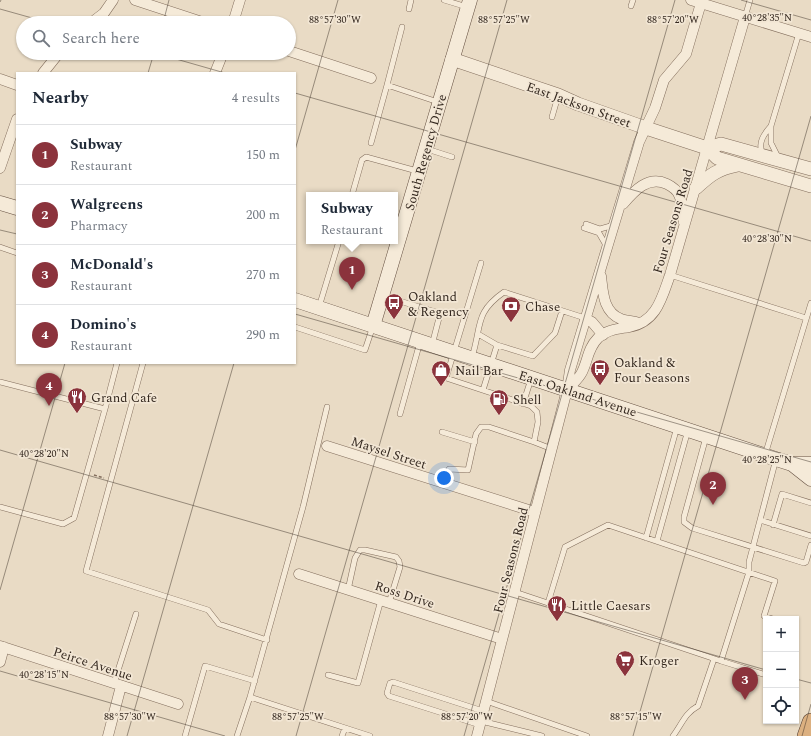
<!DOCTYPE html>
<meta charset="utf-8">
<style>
:root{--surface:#fff;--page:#f2f2f3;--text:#1f2937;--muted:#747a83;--line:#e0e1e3;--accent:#8b333c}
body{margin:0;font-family:Spectral,serif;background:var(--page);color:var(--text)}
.controls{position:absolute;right:12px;bottom:12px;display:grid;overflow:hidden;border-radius:0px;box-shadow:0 1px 3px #0004}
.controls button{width:36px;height:36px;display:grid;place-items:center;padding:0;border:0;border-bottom:1px solid var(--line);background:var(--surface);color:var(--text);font:20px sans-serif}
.you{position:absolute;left:444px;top:478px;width:14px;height:14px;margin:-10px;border:3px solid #fff;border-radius:50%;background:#1a73e8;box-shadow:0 0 0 6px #1a73e833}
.badge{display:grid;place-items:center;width:26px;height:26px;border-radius:50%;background:var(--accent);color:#fff;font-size:13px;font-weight:700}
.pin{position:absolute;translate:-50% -33px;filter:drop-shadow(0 1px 2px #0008)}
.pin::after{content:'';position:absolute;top:21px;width:14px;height:12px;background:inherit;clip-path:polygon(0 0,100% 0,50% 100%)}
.popup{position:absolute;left:306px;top:192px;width:92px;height:52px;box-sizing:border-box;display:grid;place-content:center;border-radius:0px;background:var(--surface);filter:drop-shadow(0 1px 3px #0005);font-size:13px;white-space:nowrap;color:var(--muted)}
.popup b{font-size:15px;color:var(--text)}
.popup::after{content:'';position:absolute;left:50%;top:100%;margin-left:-8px;border:8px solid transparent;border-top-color:var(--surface)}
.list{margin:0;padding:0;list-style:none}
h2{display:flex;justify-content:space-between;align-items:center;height:52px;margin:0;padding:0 16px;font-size:17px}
h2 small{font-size:13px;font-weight:400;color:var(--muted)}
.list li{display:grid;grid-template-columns:26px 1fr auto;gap:12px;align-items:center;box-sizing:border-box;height:60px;padding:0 16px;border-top:1px solid var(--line)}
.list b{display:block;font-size:15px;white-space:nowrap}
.list p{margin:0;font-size:13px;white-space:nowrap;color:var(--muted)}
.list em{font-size:13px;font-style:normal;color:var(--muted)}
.icon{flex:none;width:22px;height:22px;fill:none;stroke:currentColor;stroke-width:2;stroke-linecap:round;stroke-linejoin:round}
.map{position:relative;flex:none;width:811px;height:736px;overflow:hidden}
.search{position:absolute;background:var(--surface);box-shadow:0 1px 3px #0004;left:16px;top:16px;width:280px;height:44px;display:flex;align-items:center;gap:10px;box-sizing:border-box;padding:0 14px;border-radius:22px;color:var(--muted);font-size:15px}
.panel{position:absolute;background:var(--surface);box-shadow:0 1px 3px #0004;left:16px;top:72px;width:280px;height:292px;border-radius:0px}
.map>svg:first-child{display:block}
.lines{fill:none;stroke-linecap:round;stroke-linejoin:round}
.service-casing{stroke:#836e5d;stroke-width:6}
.minor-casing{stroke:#836e5d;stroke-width:11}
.tertiary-casing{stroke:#836e5d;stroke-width:14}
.secondary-casing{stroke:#644f40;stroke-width:15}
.trunk-casing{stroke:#513d31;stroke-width:18}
.path{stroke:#836e5d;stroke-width:1.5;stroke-dasharray:3 2;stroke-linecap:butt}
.service{stroke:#f5ead8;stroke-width:5}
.minor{stroke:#f5ead8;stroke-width:10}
.tertiary{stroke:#f5ead8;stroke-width:13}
.secondary{stroke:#f5ead8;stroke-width:14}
.trunk{stroke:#dcb080;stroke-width:17}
.ticks{fill:none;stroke:#34281f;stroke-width:1;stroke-opacity:0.45}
.labels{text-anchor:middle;stroke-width:3.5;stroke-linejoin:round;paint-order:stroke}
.street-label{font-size:13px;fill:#34281f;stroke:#f2e6d4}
.poi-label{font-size:13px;fill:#34281f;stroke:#f2e6d4;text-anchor:start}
.ticks-label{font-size:10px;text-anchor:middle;fill:#34281f;stroke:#f2e6d4;stroke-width:3.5;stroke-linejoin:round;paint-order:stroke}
</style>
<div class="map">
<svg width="811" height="736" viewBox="0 0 811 736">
<rect width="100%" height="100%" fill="#e9dbc5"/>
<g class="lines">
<defs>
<path id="service" d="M444 0 467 7
M631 6 633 0
M409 9 411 0
M745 17 750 0
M402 27 387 85 438 102
M552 117 558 96
M371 143 387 85
M427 149 452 157
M763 155C757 143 764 134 771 126
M778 157 771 143V126L799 33
M352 195 362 160 366 157 417 171
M586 224 600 229 614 225
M584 228 599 233 607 247
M0 247 17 253
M481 263 446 378 531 406 537 412 538 422 534 442 552 449
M670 275 806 318
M383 296 436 312 439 318 432 345
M319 307 339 241
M295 327 365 350 373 326
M478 334 497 345 533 356 555 333 562 311
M472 357C482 326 474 313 504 292L585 318
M143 363 86 571 208 610 219 624 267 640
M0 382 105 409 117 363
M483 390 497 345
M523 404 531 379
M327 407 303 507 250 697 370 736
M400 414 420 342
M442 432 475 442
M706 437 684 517V522L692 528 804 563 806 562 811 545
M765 455 811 303
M444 484 449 469 468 470 476 434 481 427H489L534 442
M0 507 63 524 74 518 105 409
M760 520 811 536
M773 525 782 494 811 503
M646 538 677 427
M657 541 688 430
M348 590 355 558 360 550H365L396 557 399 561 400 567 389 603
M515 592 721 661 749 572V562L776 459
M548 603 565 547 608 525 775 581 764 616 773 619
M721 661 766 675
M328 675 358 683 381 600
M114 683 136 614
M486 701 587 736
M481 721 542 736
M480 725 389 696 387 693 390 683 393 682 483 711
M185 736 205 666 255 681
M237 736 250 697
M342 736 345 728
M673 736C682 724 685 713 698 706L714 659"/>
<path id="minor" d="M135 0 205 23
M691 0 811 37
M91 23 104 13 113 0
M233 23 240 0
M289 51 371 78
M43 73 59 53
M215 73 223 53
M0 79 17 85
M0 168 17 119
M623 204C634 191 648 175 667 184 671 186 677 190 679 195 683 202 683 214 684 223
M601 276C603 292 603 312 621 319 627 321 633 321 639 323
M585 318 592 322 603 335
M567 390C572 385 578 379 581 374 588 362 587 349 598 338 608 329 618 329 629 327 657 322 662 297 670 275L745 17
M327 446 535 512
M299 574 502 639
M0 646 178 704
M0 662 4 647
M108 736 121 686
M477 736 567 390 570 370 639 142 655 108 664 80 686 54 701 3"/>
<path id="tertiary" d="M452 59 558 95 578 104 646 128 707 148 717 158 811 186
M707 148 721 144 811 169
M696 188C711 174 718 169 738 165"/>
<path id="secondary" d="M0 203 17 208
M295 300 776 459 792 464H811
M373 326 470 0
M792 464 811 479"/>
<path id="trunk" d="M806 736 811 722"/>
</defs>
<use href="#service" class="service-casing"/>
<use href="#minor" class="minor-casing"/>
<use href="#tertiary" class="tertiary-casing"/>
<use href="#secondary" class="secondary-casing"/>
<use href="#trunk" class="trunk-casing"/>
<path class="path" d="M94 475 104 478"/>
<use href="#service" class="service"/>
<use href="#minor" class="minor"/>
<use href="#tertiary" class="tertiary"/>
<use href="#secondary" class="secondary"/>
<use href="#trunk" class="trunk"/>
</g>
<path class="ticks" d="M741 0 811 20M0 2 1 0M0 9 50 23M163 23 169 0M155 53 225 73M148 73 154 53M295 93 811 241M295 150 338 0M0 230 17 234M295 314 811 462M0 450 766 670M0 590 65 363M0 671 225 736M796 679 811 683M127 736 234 363M296 736 507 0M464 736 675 0M633 736 811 116M802 736 811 704"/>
<defs>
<symbol id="bus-pin" viewBox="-11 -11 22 30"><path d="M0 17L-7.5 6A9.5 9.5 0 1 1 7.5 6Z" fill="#8b333c" stroke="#f2e6d4"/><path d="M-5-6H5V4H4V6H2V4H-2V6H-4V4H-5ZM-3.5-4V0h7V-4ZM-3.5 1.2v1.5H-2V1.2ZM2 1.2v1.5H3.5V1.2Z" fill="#fff"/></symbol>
<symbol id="bank-pin" viewBox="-11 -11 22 30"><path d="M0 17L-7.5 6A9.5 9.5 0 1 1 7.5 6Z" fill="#8b333c" stroke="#f2e6d4"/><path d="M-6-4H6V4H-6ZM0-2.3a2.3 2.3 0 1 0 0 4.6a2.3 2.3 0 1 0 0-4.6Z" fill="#fff"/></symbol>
<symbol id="shop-pin" viewBox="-11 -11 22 30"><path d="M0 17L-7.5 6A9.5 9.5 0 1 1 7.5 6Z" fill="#8b333c" stroke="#f2e6d4"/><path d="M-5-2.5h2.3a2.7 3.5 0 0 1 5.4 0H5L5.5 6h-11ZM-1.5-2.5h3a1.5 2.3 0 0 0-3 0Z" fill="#fff"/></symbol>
<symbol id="restaurant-pin" viewBox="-11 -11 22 30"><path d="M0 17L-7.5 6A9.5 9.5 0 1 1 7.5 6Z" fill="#8b333c" stroke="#f2e6d4"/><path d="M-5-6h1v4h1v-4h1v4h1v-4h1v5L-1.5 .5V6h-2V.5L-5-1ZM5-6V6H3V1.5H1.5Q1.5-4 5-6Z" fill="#fff"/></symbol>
<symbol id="fuel-pin" viewBox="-11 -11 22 30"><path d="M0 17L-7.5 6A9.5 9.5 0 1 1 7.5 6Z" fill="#8b333c" stroke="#f2e6d4"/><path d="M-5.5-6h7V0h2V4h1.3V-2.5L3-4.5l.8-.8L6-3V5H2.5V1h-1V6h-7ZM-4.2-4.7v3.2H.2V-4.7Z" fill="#fff"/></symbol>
<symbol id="supermarket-pin" viewBox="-11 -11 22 30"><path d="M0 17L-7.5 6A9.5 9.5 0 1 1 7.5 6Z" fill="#8b333c" stroke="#f2e6d4"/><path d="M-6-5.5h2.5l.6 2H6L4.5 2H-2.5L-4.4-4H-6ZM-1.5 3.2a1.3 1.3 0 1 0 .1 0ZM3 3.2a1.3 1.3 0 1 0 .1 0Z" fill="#fff"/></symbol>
</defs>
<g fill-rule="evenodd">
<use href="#bus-pin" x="383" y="292" width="22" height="30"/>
<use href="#bank-pin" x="500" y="295" width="22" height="30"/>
<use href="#bus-pin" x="589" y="358" width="22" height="30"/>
<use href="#shop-pin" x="430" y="359" width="22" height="30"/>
<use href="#restaurant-pin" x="66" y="386" width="22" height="30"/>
<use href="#fuel-pin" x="488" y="388" width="22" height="30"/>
<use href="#restaurant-pin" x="546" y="594" width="22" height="30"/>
<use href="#supermarket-pin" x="614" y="649" width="22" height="30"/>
</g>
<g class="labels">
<g class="street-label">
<text transform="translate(579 104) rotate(20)" y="5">East Jackson Street</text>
<text transform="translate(425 152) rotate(-74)" y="5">South Regency Drive</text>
<text transform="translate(672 221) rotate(-73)" y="5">Four Seasons Road</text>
<text transform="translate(578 393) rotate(18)" y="5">East Oakland Avenue</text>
<text transform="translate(389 452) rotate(18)" y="5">Maysel Street</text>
<text transform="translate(510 560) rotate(-76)" y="5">Four Seasons Road</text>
<text transform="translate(405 594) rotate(18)" y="5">Ross Drive</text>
<text transform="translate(93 663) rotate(18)" y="5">Peirce Avenue</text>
</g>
<g class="poi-label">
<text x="408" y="301">Oakland<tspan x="408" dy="15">&amp; Regency</tspan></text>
<text x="525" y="311">Chase</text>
<text x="614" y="367">Oakland &amp;<tspan x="614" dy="15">Four Seasons</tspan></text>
<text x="455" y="375">Nail Bar</text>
<text x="91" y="402">Grand Cafe</text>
<text x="513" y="404">Shell</text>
<text x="571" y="610">Little Caesars</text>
<text x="639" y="665">Kroger</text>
</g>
</g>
<g class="ticks-label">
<text x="767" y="21">40°28'35"N</text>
<text x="335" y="23">88°57'30"W</text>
<text x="504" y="23">88°57'25"W</text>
<text x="673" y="23">88°57'20"W</text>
<text x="767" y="242">40°28'30"N</text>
<text x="44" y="457">40°28'20"N</text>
<text x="767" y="463">40°28'25"N</text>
<text x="44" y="678">40°28'15"N</text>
<text x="130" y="720">88°57'30"W</text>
<text x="298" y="720">88°57'25"W</text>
<text x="467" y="720">88°57'20"W</text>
<text x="636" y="720">88°57'15"W</text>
</g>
</svg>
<div class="controls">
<button>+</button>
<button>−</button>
<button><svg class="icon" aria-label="locate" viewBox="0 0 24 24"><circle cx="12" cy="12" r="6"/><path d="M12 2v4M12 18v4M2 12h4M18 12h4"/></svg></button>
</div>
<div class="you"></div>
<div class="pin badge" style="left:352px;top:290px">1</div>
<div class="popup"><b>Subway</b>Restaurant</div>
<div class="pin badge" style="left:713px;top:505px">2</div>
<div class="pin badge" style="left:745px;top:700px">3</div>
<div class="pin badge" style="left:49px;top:406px">4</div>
<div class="search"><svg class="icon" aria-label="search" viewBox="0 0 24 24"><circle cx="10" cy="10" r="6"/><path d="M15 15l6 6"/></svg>Search here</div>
<section class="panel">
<h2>Nearby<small>4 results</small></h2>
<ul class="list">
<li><span class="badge">1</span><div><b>Subway</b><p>Restaurant</p></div><em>150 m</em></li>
<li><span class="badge">2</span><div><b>Walgreens</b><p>Pharmacy</p></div><em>200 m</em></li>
<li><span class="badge">3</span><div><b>McDonald's</b><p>Restaurant</p></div><em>270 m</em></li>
<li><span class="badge">4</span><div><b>Domino's</b><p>Restaurant</p></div><em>290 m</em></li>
</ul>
</section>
</div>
